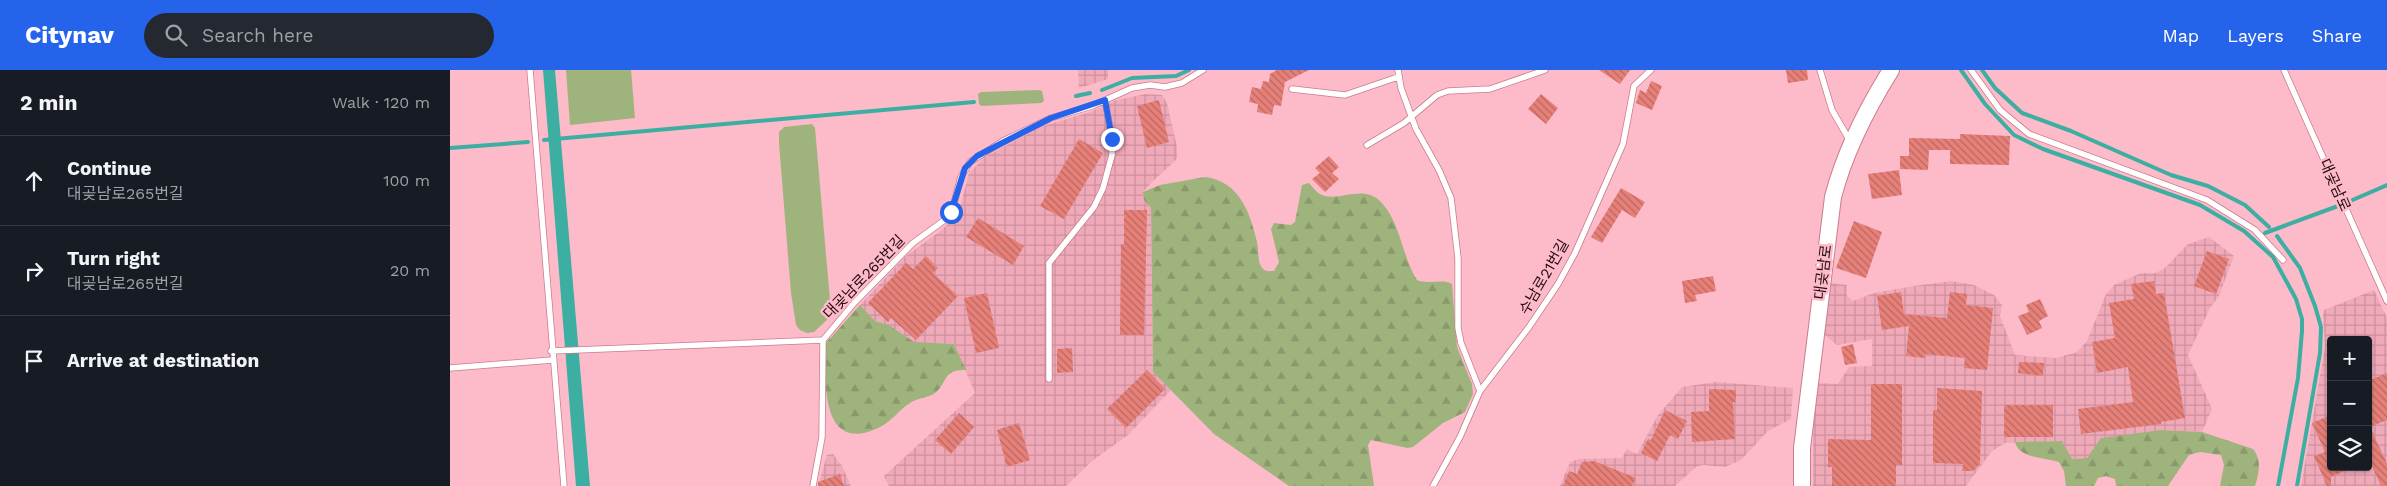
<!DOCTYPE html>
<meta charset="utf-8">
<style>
:root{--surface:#171b24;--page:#242831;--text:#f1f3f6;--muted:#9ea1a6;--line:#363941;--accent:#2563eb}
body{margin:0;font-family:"Work Sans","Noto Sans KR",sans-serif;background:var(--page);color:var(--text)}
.controls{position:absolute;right:15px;bottom:15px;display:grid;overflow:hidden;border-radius:5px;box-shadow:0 1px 4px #0004}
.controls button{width:45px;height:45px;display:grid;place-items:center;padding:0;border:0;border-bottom:1px solid var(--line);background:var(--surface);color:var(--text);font:25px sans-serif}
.stop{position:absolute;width:15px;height:15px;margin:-11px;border:4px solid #2563eb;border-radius:50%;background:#fff}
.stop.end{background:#2563eb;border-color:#fff;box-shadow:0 1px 5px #0008}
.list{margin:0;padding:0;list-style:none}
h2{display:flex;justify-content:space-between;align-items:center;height:65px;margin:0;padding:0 20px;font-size:21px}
h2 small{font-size:16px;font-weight:400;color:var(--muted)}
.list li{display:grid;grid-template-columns:32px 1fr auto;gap:15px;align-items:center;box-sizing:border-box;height:90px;padding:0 20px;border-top:1px solid var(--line)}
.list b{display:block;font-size:19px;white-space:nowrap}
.list p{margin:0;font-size:16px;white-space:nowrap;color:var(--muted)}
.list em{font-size:16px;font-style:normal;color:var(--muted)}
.icon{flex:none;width:28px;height:28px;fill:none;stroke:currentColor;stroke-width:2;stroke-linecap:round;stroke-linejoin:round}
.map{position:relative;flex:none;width:1937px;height:416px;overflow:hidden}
header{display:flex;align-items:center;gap:30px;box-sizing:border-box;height:70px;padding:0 25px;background:var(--accent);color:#fff}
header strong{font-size:24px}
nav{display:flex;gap:28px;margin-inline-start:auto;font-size:18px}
.search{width:350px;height:45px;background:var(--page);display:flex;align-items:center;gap:12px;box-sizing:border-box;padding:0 18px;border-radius:28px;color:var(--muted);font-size:19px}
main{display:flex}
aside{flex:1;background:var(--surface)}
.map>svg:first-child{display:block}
.industrial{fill:url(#industrial-grid);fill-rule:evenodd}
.forest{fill:url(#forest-firs)}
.garden{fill:#9fb47d}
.water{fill:#3daea2}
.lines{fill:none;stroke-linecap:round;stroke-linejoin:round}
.stream{stroke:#3daea2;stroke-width:4}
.building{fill:url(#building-back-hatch)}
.lane-casing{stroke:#c97c8d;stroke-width:7}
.secondary-casing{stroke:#c97c8d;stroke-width:18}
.lane{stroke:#fff;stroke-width:5.5}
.secondary{stroke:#fff;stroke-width:16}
.route{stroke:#2563eb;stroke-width:6}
.labels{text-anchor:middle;stroke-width:5;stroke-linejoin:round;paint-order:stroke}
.street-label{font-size:15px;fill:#270b13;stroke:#fdbac8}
</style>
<header>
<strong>Citynav</strong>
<div class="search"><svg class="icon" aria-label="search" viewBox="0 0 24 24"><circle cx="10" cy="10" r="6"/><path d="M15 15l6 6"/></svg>Search here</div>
<nav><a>Map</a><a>Layers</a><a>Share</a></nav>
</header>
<main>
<aside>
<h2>2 min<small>Walk · 120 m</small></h2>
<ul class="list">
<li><svg class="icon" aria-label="ahead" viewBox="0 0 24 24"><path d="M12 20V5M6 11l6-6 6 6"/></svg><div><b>Continue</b><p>대곶남로265번길</p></div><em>100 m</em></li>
<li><svg class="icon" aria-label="right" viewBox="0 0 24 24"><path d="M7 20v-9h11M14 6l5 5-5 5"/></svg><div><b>Turn right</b><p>대곶남로265번길</p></div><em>20 m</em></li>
<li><svg class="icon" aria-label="arrive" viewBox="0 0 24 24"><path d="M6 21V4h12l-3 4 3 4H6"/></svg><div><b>Arrive at destination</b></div></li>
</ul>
</aside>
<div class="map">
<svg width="1937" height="416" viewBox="0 0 1937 416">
<defs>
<pattern id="industrial-grid" width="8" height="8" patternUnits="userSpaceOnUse" patternTransform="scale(1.25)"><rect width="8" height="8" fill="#f0a9b8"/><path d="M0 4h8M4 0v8" fill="none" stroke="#ce909d"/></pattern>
<pattern id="forest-firs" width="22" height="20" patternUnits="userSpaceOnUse" patternTransform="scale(1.25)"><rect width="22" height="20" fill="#9fb47d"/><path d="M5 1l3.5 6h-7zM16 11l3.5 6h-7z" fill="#89996b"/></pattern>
<pattern id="building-back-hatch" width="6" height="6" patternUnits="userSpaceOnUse" patternTransform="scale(1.25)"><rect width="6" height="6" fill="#e68079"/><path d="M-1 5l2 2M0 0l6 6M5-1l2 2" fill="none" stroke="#ba6762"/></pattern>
</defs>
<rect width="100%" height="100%" fill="#fdbac8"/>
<path class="industrial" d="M628 0H658V9L629 18Z
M696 24 712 25 717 33 727 77V89L701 113 693 122 694 130 701 138 703 302 721 320 678 365 642 391 616 416H439L434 406 525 323 504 274 464 273 439 255 425 251 410 235 456 186 489 162 508 145 519 103 535 87 590 57 640 42 666 30Z
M1759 167 1784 186 1769 226 1760 238 1738 285 1762 339 1752 362 1711 360 1637 388 1621 389 1612 371 1555 373 1542 381 1516 416H1363V360L1368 313 1388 314 1399 297 1422 296V269L1387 275 1374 264 1380 213 1397 215V226L1403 231 1424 223 1464 216 1501 211 1524 215 1544 225 1552 235 1550 246 1565 285 1606 288 1627 282 1637 271 1656 224 1664 215 1691 203H1706L1715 198 1738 174Z
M1924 220 1937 248V416H1851L1875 277 1873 243 1874 240ZM1881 270H1918V397H1881Z
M1266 312 1343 318 1341 349 1318 361 1291 390 1275 397 1253 395 1246 397 1225 416H1110L1120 392 1129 389 1172 388 1177 379 1187 384 1208 345 1232 317Z
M383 384 392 396 401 416H368L377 385Z"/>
<path class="forest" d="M755 107C789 111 800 142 807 172 809 180 807 193 813 199 816 202 820 201 824 201L829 192 821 159 824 153 841 155 845 152 852 115 859 113C862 116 866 122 870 124 888 134 913 112 932 133 951 154 952 187 967 210 979 215 992 208 1002 214L1007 277 1022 314 1023 324 1015 342 993 353 963 377 957 378 921 370 918 375 924 416H839L764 364 703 302 701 138 694 130 693 122 710 115Z
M410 235 425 251 439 255 464 272 504 274 516 300C492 299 498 313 485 323 478 328 467 328 460 333 449 340 442 351 430 357 370 387 375 311 375 274Z
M1711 360 1752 362 1803 379C1812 390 1809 403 1805 416H1770L1774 395 1771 385 1750 382 1739 385 1718 416H1666L1665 409 1656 406 1648 408 1644 416H1616L1614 401 1609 392C1595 387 1569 389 1565 372L1612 371 1622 389 1637 388 1651 368Z"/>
<path class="garden" d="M116 0H181L185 48 120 55Z
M589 20 592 21 594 31 591 33 531 36 529 34 528 24 531 22Z
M362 54 365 58 381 242 379 248 364 262 357 263 350 260 346 255 341 223 329 73V62L334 57Z"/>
<path class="water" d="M93 0H105L140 416H126Z"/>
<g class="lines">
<path class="stream" d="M1511 0 1535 34 1564 65 1593 79 1750 135 1794 161 1823 187 1846 229 1852 249V261L1848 308 1828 416
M1532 0 1545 18 1572 43 1621 61 1721 105 1758 116 1795 135 1819 157
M652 20 682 8 726 6 739 0
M626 26 640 23
M94 70 524 32
M0 78 78 72
M1898 132 1937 115
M1815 163 1888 136
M1827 166 1850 198 1865 236 1871 257 1870 283 1847 416"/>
</g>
<path class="building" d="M827 0H859L835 12 831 36 824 35 822 45 807 42 808 34 799 32 802 17 811 19 813 11 819 12 820 4Z
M1149 0H1180L1170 14Z
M1336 0H1357L1358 10 1338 13Z
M1201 11 1212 16 1202 40 1186 33 1190 20 1196 23Z
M1091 24 1108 38 1096 54 1078 39Z
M709 30 719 72 697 78 687 36Z
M1510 64 1560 66 1559 95 1500 94V80H1479L1478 100 1450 99V86H1459V68L1510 69Z
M629 69 653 83 614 149 590 136Z
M879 86 889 97 882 103 889 109 875 122 862 109 870 103 865 98Z
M1449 100 1452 125 1422 129 1418 104Z
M1171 118 1195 132 1185 148 1172 140 1152 173 1141 167Z
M674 140H697L694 265H670L671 174H674Z
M528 148 574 176 563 195 516 167Z
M1404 151 1432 162 1416 208 1386 198Z
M1757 181 1779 189 1766 224 1744 216Z
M476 186 488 198 483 203 508 226 466 270 441 248 438 252 418 233 456 193 463 199Z
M1263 206 1266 221 1245 225 1247 231 1235 233 1232 211Z
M1704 211 1706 224 1714 223 1735 348 1711 352V354L1631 364 1628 339 1683 332 1678 297 1647 303 1642 272 1665 268 1659 233 1684 229 1681 214Z
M1451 222 1454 244 1497 248 1500 222 1517 224 1516 235 1543 238 1537 300 1514 298 1515 288 1475 284V288L1456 286 1459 256 1432 260 1427 226Z
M537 223 549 278 526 283 514 228Z
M1590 229 1598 246 1589 251 1592 258 1577 265 1568 246 1579 242 1576 235Z
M1403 274 1407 293 1395 295 1391 277Z
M622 278 623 302 607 303V279Z
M1569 292 1594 293 1593 306 1568 303Z
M697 300 715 319 676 358 657 339Z
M1937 303V350L1920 357 1937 394V416H1931L1918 387V311Z
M1421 314H1452V395H1446V416H1382V397H1378V369L1421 370Z
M1487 318 1532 321 1530 394 1523 401H1512L1513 394 1483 393V340H1487Z
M1259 319 1286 320V332H1283L1285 369 1242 372 1241 342 1259 341Z
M1554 335H1603V367H1554Z
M1215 340 1237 351 1228 369 1220 365 1207 391 1191 383 1198 369 1201 370Z
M509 343 524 357 501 384 485 370Z
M1881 345V397H1903L1881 407V416H1877L1864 386 1875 382 1862 353Z
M569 353 580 390 557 397 547 360Z
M1144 391 1186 408 1182 416H1113L1119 401 1127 404 1132 392Z
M390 404 394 416H368V412Z"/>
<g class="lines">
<defs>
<path id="lane" d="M80 0 114 416
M948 0 951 18 966 59 989 100 1001 128 1008 188V258L1011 273 1030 321
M1370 0 1382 40 1400 71
M1521 0 1550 40 1579 64 1757 130 1805 160 1833 190
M1834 0 1937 231
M842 19 895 25 948 7
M917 75 954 53 987 25 998 21 1040 19 1095 0
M101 281 373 270
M0 298 102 290
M599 309V193L644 137 653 118 662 85V69L655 30
M363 416 372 367 373 270 405 232 463 173 496 149 504 133 511 107 520 92 553 71 601 48 642 36 682 18 700 15 715 17 732 13 753 0
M983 416 1010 367 1030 321 1079 257 1108 214 1125 183 1173 74 1184 16 1201 0"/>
<path id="secondary" d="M1352 416V378L1383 127C1395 81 1416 40 1441 0"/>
</defs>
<use href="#lane" class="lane-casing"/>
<use href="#secondary" class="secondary-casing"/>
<use href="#lane" class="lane"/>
<use href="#secondary" class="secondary"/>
</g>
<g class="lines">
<path class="route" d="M501 142 515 98 527 86 601 48 655 30 662 69"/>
</g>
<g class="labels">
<g class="street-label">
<text transform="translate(1885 115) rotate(66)" y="5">대곶남로</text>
<text transform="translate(1373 202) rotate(-83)" y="5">대곶남로</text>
<text transform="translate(414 207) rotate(-46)" y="5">대곶남로265번길</text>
<text transform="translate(1094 207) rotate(-60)" y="5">수남로21번길</text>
</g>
</g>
</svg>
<div class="controls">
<button>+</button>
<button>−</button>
<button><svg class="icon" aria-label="layers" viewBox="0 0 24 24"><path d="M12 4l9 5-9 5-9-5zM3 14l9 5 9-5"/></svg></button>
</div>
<div class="stop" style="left:501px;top:142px"></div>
<div class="stop end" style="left:662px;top:69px"></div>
</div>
</main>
